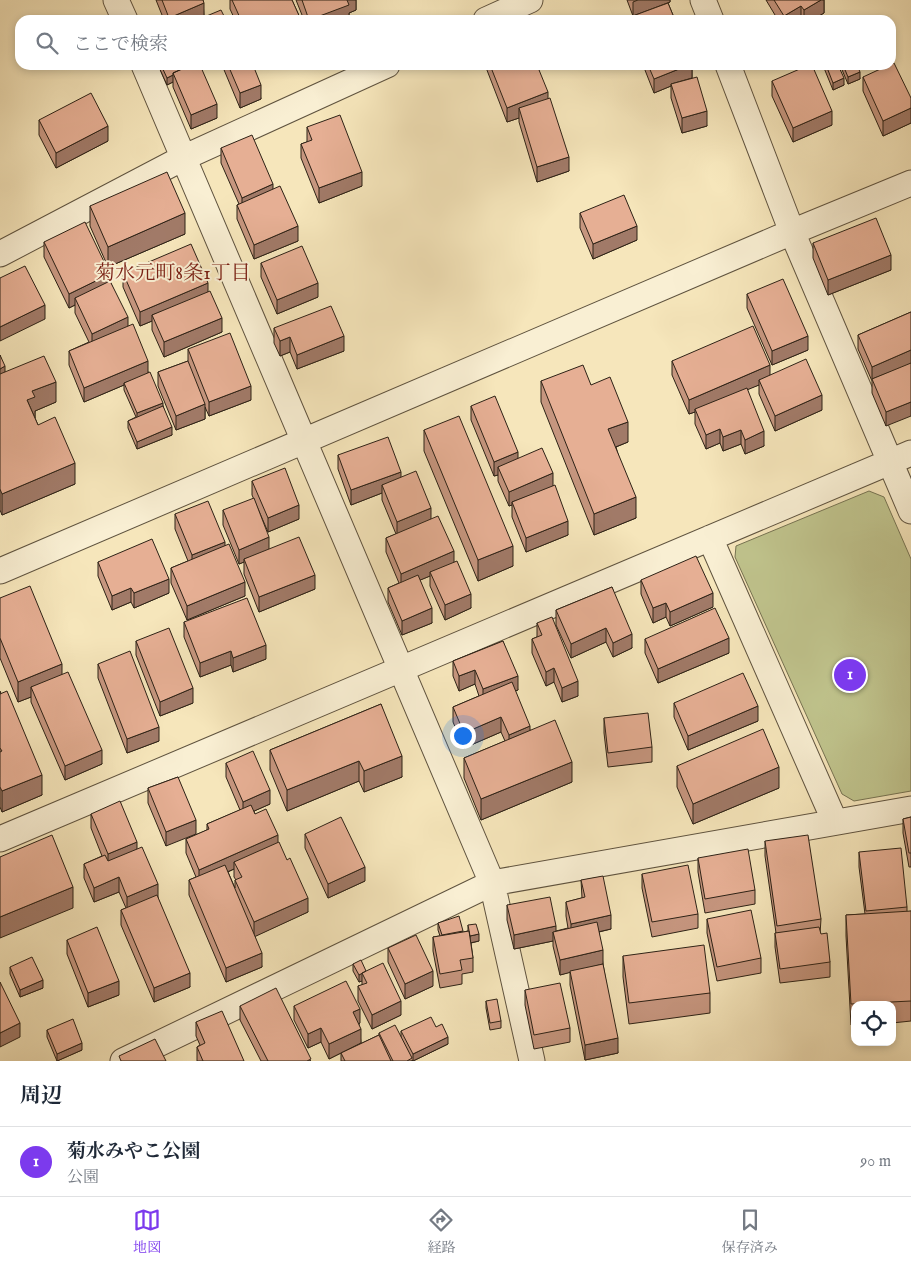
<!DOCTYPE html>
<html lang="ja">
<meta charset="utf-8">
<style>
:root{--surface:#fff;--page:#f6f6f7;--text:#1f2937;--muted:#747a83;--line:#e0e1e3;--accent:#7c3aed}
body{margin:0;font-family:"IM FELL English","Noto Serif JP",serif;background:var(--page);color:var(--text)}
.controls{position:absolute;right:15px;bottom:15px;display:grid;overflow:hidden;border-radius:10px;box-shadow:0 2px 8px #0003}
.controls button{width:45px;height:45px;display:grid;place-items:center;padding:0;border:0;border-bottom:1px solid var(--line);background:var(--surface);color:var(--text);font:25px sans-serif}
.you{position:absolute;left:462px;top:735px;width:18px;height:18px;margin:-12px;border:4px solid #fff;border-radius:50%;background:#1a73e8;box-shadow:0 0 0 8px #1a73e833}
.badge{display:grid;place-items:center;width:32px;height:32px;border-radius:50%;background:var(--accent);color:#fff;font-size:16px;font-weight:700}
.pin{position:absolute;translate:-50% -50%;border:2px solid #fff;box-shadow:0 1px 5px #0006}
.list{margin:0;padding:0;list-style:none}
h2{display:flex;justify-content:space-between;align-items:center;height:65px;margin:0;padding:0 20px;font-size:21px}
h2 small{font-size:16px;font-weight:400;color:var(--muted)}
.list li{display:grid;grid-template-columns:32px 1fr auto;gap:15px;align-items:center;box-sizing:border-box;height:70px;padding:0 20px;border-top:1px solid var(--line)}
.list b{display:block;font-size:19px;white-space:nowrap}
.list p{margin:0;font-size:16px;white-space:nowrap;color:var(--muted)}
.list em{font-size:16px;font-style:normal;color:var(--muted)}
.icon{flex:none;width:28px;height:28px;fill:none;stroke:currentColor;stroke-width:2;stroke-linecap:round;stroke-linejoin:round}
.map{position:relative;flex:none;width:911px;height:1061px;overflow:hidden}
.search{position:absolute;background:var(--surface);box-shadow:0 2px 8px #0003;left:15px;right:15px;top:15px;height:55px;display:flex;align-items:center;gap:12px;box-sizing:border-box;padding:0 18px;border-radius:15px;color:var(--muted);font-size:19px}
.sheet{height:135px;background:var(--surface)}
nav{display:flex;justify-content:space-around;align-items:center;box-sizing:border-box;height:70px;border-top:1px solid var(--line);background:var(--surface);font-size:14px;color:var(--muted)}
nav a{display:grid;justify-items:center;gap:2px}
nav .on{color:var(--accent)}
.map>svg:first-child{display:block}
.green{fill:#c0c48d;stroke:#767352}
.lines{fill:none;stroke-linecap:round;stroke-linejoin:round}
.minor-casing{stroke:#5f533f;stroke-width:27}
.minor{stroke:#f9efd3;stroke-width:25}
.wall{fill:#c6967f;stroke:#2d2216;fill-rule:evenodd}
.shaded-wall{fill:#a17a68;stroke:#2d2216}
.building{fill:#e6af94;stroke:#2d2216}
.labels{text-anchor:middle;stroke-width:4;stroke-linejoin:round;paint-order:stroke}
.neighbourhood-label{font-size:20px;fill:#7a1f14;stroke:#f9efd3}
</style>
<div class="map">
<svg width="911" height="1061" viewBox="0 0 911 1061">
<rect width="100%" height="100%" fill="#f6e6bb"/>
<filter id="stains"><feTurbulence type="fractalNoise" baseFrequency=".004" numOctaves="4"/><feColorMatrix values="0 0 0 0 .2 0 0 0 0 .09 0 0 0 0 .02 0 0 0 .5 -.17"/></filter>
<radialGradient id="worn" r=".72"><stop offset=".6" stop-color="#630" stop-opacity="0"/><stop offset="1" stop-color="#630" stop-opacity=".3"/></radialGradient>
<path class="green" d="M869 491 884 497 911 559V791L854 801 842 794 735 557 736 546Z"/>
<g class="lines">
<defs>
<path id="minor" d="M116 0 125 20
M703 0 711 20
M486 20 530 0
M144 65 492 883 532 1061
M728 65 792 232 911 511
M0 254 183 158 387 65
M710 538 835 822
M0 571 792 232 911 183
M0 839 911 453
M123 1061 492 883 911 809"/>
</defs>
<use href="#minor" class="minor-casing"/>
<use href="#minor" class="minor"/>
</g>
<path class="wall" d="M156 0H203L204 17 226 20H164Z
M230 0H292L301 20H235L230 9Z
M296 0H356V10L349 13V19L348 20H304Z
M627 0H670V2L668 3 675 20H630V17L633 16Z
M766 0H824V13L812 20H778Z
M158 65H181L182 69 217 118 191 129 173 87V82L167 85Z
M222 65H253L261 99 240 108Z
M485 65H537L569 171 537 182 519 122V118L507 122Z
M643 65H692V78L707 126 682 133 671 98V86L654 93Z
M824 65H838L844 85 833 90 824 68Z
M840 65H857L860 79 848 84Z
M863 77 911 98V123L883 136 863 91Z
M772 81 832 125 793 142 772 96Z
M39 120 108 141 56 168 39 135Z
M307 127 362 186 319 203 301 158V144L307 142Z
M221 148 273 189 298 241 254 259 237 219V205L239 204 221 163Z
M90 206 185 234 108 267 90 226Z
M580 213 637 240 593 259 580 228Z
M44 242 110 281 128 326 163 406 172 435 137 449 128 428V421L136 417 124 390V385L84 402 69 365V351L89 342 75 313V305L69 308 44 257Z
M813 243 891 270 828 295 813 258Z
M261 263 318 297 277 314 261 277Z
M123 273 208 292 222 332 164 357 152 330V321L140 326 123 287Z
M747 294 808 350 772 365 747 308Z
M911 312 886 426 872 393V381L858 349V335Z
M274 328 344 351 297 369 290 352 280 356 274 343Z
M188 349 251 400 209 416 205 407V419L176 430 158 386V372L188 361Z
M0 355 5 372 56 402 35 411V418L38 425 75 484 2 515 0 510Z
M672 361 770 375 822 410 775 431 759 394V385L747 389 764 446 745 454 741 444 723 451 720 443 706 449 695 424V412L689 414 672 375Z
M541 381 591 385 628 442 616 447 636 518 594 535 541 402Z
M471 406 518 459 553 486 568 535 526 552 512 517V505L509 506 498 481V475L494 476 471 420Z
M424 430 513 566 478 581 424 451Z
M338 455 401 478 431 519 454 562 471 608 445 620 430 586V576L420 580 432 623 402 635 388 602V588L399 583 386 552V538L396 534 382 500V493L351 505 338 469Z
M252 481 299 519 268 532 252 495Z
M223 510 269 549 315 589 259 612 244 574V562L239 564 223 525Z
M175 514 225 545 245 596 187 620 171 583V568L188 561 175 529Z
M98 562 169 593 134 608 131 602 112 610 98 576Z
M641 580 713 607 670 626 666 617 653 623 641 594Z
M612 587 632 648 613 657 606 642 571 658 556 625V610Z
M0 598 62 675 102 764 65 780 31 702V697L18 702 0 658Z
M184 622 266 659 233 672 231 665 200 677 184 637Z
M537 623 578 696 562 702 554 682 546 686 532 653V639L537 637Z
M645 639 729 653 658 683 645 653Z
M136 641 193 703 160 716 136 655Z
M503 641 518 690 515 691 530 730 572 782 481 820 464 778V758L505 741 501 732 464 748 453 722V707L479 696 475 684 459 691 453 676V661Z
M98 664 159 741 127 753 98 678Z
M0 691 42 795 2 812 0 807Z
M674 703 758 721 688 750 674 717Z
M381 704 402 777 364 792 359 781 287 811 270 770V750Z
M604 718 652 747V762L608 767 604 733Z
M226 763 270 804 254 811 255 814 278 843 308 912 255 936 262 967 226 982 189 895V880L196 877 186 853V839L207 830V824L240 810 226 777ZM234 869V877L236 880H235V888L228 872Z
M677 766 779 788 693 824 677 787Z
M178 777 166 846 148 803V788Z
M91 814 137 849 158 898 190 987 154 1002 121 925V910L126 908 119 892 94 902 84 878V864L102 856 91 828Z
M911 817V867H909L903 833V819Z
M305 834 365 881 328 898 305 848Z
M765 841 821 919 820 934 830 962V977L780 983 775 947V933H776L765 856Z
M859 852 907 907V912L911 911V1021L892 1023V1005H855V1025H851L846 936V915L865 914 859 867Z
M698 858 755 890V904L705 913 698 872Z
M642 874 698 914V928L652 937 642 888Z
M581 880 611 929 599 932 603 964 618 1053 585 1060 570 985V972L560 975 553 946V941L514 949 507 920V905L556 931 568 928 566 916V902L582 898Z
M707 919 761 958V973L717 981 707 933Z
M438 923 463 932 468 931V925L479 941 471 943 473 958V972L462 974V984L440 988 433 951V937L440 936 438 930Z
M67 940 119 995 88 1007 67 954Z
M388 948 433 986 405 999 388 962Z
M623 956 710 993V1013L629 1024 623 977Z
M353 964 366 971 401 1015 372 1029 358 1001V986L362 985V981L359 982 353 971Z
M10 967 43 988 20 997 10 974Z
M525 990 570 1028V1042L534 1049 525 1005Z
M486 1001 501 1021V1028L490 1030 486 1008Z
M240 1006 311 1061H261L240 1020Z
M294 1006 360 1023 359 1024 361 1043 329 1059 321 1042 308 1048 294 1020Z
M196 1022 244 1061H197V1047L200 1045 196 1036Z
M436 1027 448 1044 413 1061 412 1060V1061H341V1053L379 1035V1033L401 1037V1031Z
M47 1030 82 1050 57 1061 47 1037Z"/>
<path class="shaded-wall" d="M347 0H356V10L349 13V19L310 20Z
M638 0H670V2L633 16V2Z
M821 0H824V13L812 20H804V10Z
M204 3V17L198 20H169V18Z
M801 6V20H784V16Z
M689 65H692V78L671 84V86L654 93V79Z
M860 72V79L848 84V77Z
M173 75V82L167 85V78Z
M844 78V85L833 90V83Z
M261 85V99L240 108V93Z
M548 92V106L519 108V118L507 122V108Z
M217 104V118L191 129V115Z
M911 108V123L883 136V121Z
M707 111V126L682 133V118Z
M832 111V125L793 142V128Z
M108 126V141L56 168V153Z
M569 157V171L537 182V167Z
M362 172V186L319 203V188Z
M273 184V198L242 212V198Z
M185 213V234L108 267V247Z
M298 226V241L254 259V245Z
M637 226V240L593 259V244Z
M891 255V270L828 295V280Z
M110 274V288L75 298V305L69 308V294Z
M208 283V298L152 315V321L140 326V312Z
M318 283V297L277 314V300Z
M45 305V319L0 341V327Z
M128 317V331L92 348V334Z
M222 318V332L164 357V342Z
M344 336V351L297 369V355Z
M808 336V350L772 365V351Z
M290 337V352L280 356V341Z
M911 350V364L872 379V367Z
M148 361V375L124 383V385L84 402V388Z
M770 365V380H759V385L696 411 695 409V412L689 414V400Z
M5 366V380L0 383V369Z
M56 382V402L35 411V418L27 400 32 391Z
M251 386V400L209 416V402Z
M822 395V410L775 431V416Z
M911 402V416L886 426V412Z
M163 403V410L137 421V413Z
M205 404V419L176 430V416Z
M628 422V442L608 450V429Z
M172 427V435L137 449V442Z
M720 429V443L706 449V435Z
M741 430V444L723 451V437Z
M764 431V446L745 454V440Z
M518 452V466L498 467V475L494 476V462Z
M75 463V484L2 515V494Z
M401 472V487L382 485V493L351 505V490Z
M553 473V487L512 502V505L509 506V492Z
M636 497V518L594 535V514Z
M299 505V519L268 532V518Z
M431 508V522L397 536V522Z
M568 521V535L526 552V538Z
M269 537V552L244 559V562L239 564V550Z
M225 542V556L192 570V555Z
M513 546V566L478 581V560Z
M454 551V566L430 572V576L401 588V574Z
M315 575V589L259 612V597Z
M169 579V593L134 608V593Z
M245 582V596L187 620V606Z
M131 588V602L112 610V596Z
M713 593V607L670 626V612Z
M471 594V608L445 620V605Z
M666 603V617L653 623V608Z
M432 608V623L402 635V621Z
M606 628V642L571 658V644Z
M632 634V648L613 657V643Z
M729 638V653L658 683V669Z
M266 645V659L233 672V658Z
M231 651V665L200 677V663Z
M62 664V685L31 687V697L18 702V682Z
M554 668V682L546 686V672Z
M475 670V684L459 691V676Z
M518 676V690L483 704V689Z
M578 681V696L562 702V688Z
M193 688V703L160 716V702Z
M758 706V721L688 750V736Z
M501 717V732L464 748V733Z
M530 726V740L509 750V735Z
M159 727V741L127 753V739Z
M102 750V764L65 780V766Z
M402 756V777L364 792V771Z
M359 761V781L287 811V790Z
M572 762V782L481 820V799Z
M779 767V788L693 824V804Z
M42 775V795L2 812V791Z
M270 790V804L243 816V802Z
M196 820V834L166 846V832Z
M278 835V850L234 862V869L199 884V870Z
M137 842V856L108 868V854Z
M365 867V881L328 898V884Z
M119 877V892L94 902V888Z
M158 884V898L127 912V897Z
M73 887V908L0 938V917Z
M308 898V912L254 937V922Z
M611 915V929L571 938V924Z
M556 926V940L553 932V941L514 949V935Z
M479 934V941L470 943V936Z
M603 950V964L560 975V960Z
M262 953V967L226 982V968Z
M433 971V986L405 999V984Z
M190 973V987L154 1002V988Z
M362 973V981L359 982V975Z
M43 980V988L20 997V990Z
M119 981V995L88 1007V993Z
M401 1001V1015L372 1029V1015Z
M360 1009V1023L353 1027V1012Z
M20 1023V1037L0 1047V1033Z
M321 1028V1042L308 1048V1034Z
M361 1029V1043L329 1059V1044Z
M448 1037V1044L413 1061V1054Z
M618 1038V1053L585 1060V1045Z
M82 1043V1050L57 1061V1054Z"/>
<path class="building" d="M162 0H203L204 3 169 18Z
M232 0H292L301 20H241Z
M302 0H347L349 5 309 20Z
M774 0H821L804 10 801 6 784 16Z
M668 3 675 20H631L630 17Z
M221 10 226 20H197Z
M894 63 911 98V108L883 121 863 77 889 65H891V64Z
M161 65H181L182 69 173 73V75L167 78Z
M191 65H200L217 104 191 115 173 73Z
M228 65H253L261 85 240 93Z
M490 65H537L548 92 507 108Z
M648 65H689L654 79Z
M809 65H812L832 111 793 128 772 81Z
M826 65H838L844 78 833 83Z
M843 65H857L860 72 848 77Z
M697 77 707 111 682 118 671 84Z
M91 93 108 126 56 153 39 120Z
M550 98 569 157 537 167 519 108Z
M340 115 362 172 319 188 301 144 312 140 307 127Z
M252 135 273 184 242 198 221 148Z
M167 172 185 213 108 247 90 206Z
M280 186 298 226 254 245 237 205Z
M624 195 637 226 593 244 580 213Z
M876 218 891 255 828 280 813 243Z
M85 222 110 274 69 294 44 242Z
M191 244 208 283 140 312 123 273Z
M302 246 318 283 277 300 261 263Z
M25 266 45 305 0 327V278Z
M783 279 808 336 772 351 747 294Z
M110 281 128 317 92 334 75 298Z
M210 291 222 318 164 342 152 315Z
M331 306 344 336 297 355 290 337 280 341 274 328Z
M911 312V350L872 367 858 335Z
M133 324 148 361 84 388 69 351Z
M753 326 770 365 689 400 672 361Z
M230 333 251 386 209 402 188 349Z
M0 355 5 366 0 369Z
M44 356 56 382 32 391 35 397 27 400 38 425 55 417 75 463 2 494 0 489V374Z
M806 359 822 395 775 416 759 380Z
M188 361 205 404 176 416 158 372Z
M911 363V402L886 412 872 379Z
M583 365 591 385 610 377 628 422 608 429 636 497 594 514 541 381Z
M150 372 163 403 137 413 124 383Z
M747 388 764 431 745 440 741 430 723 437 720 429 706 435 695 409Z
M495 396 518 452 494 462 471 406Z
M163 406 172 427 137 442 128 421Z
M459 416 513 546 478 560 424 430Z
M388 437 401 472 351 490 338 455Z
M542 448 553 473 509 492 498 467Z
M285 468 299 505 268 518 252 481Z
M416 471 431 508 397 522 382 485Z
M555 485 568 521 526 538 512 502Z
M254 498 269 537 239 550 223 510Z
M208 501 225 542 192 555 175 514Z
M438 516 454 551 401 574 386 538Z
M299 537 315 575 259 597 244 559Z
M152 539 169 579 134 593 131 588 112 596 98 562Z
M229 544 245 582 187 606 171 568Z
M696 556 713 593 670 612 666 603 653 608 641 580Z
M457 561 471 594 445 605 430 572Z
M418 575 432 608 402 621 388 588Z
M30 586 62 664 18 682 0 638V598Z
M612 587 632 634 613 643 606 628 571 644 556 610Z
M247 598 266 645 233 658 231 651 200 663 184 622Z
M715 608 729 638 658 669 645 639Z
M552 617 578 681 562 688 554 668 546 672 532 639 542 635 537 623Z
M169 628 193 688 160 702 136 641Z
M503 641 518 676 483 689 475 670 459 676 453 661Z
M130 651 159 727 127 739 98 664Z
M68 672 102 750 65 766 31 687Z
M743 673 758 706 688 736 674 703Z
M512 682 530 726 509 735 501 717 464 733 453 707Z
M7 691 42 775 2 791 0 787V752L2 751 0 748V694Z
M381 704 402 756 364 771 359 761 287 790 270 750Z
M648 713 652 747 608 753 604 718Z
M555 720 572 762 481 799 464 758Z
M763 729 779 767 693 804 677 766Z
M253 751 270 790 243 802 226 763Z
M178 777 196 820 166 832 148 788Z
M120 801 137 842 108 854 91 814Z
M251 805 255 814 266 809 278 835 199 870 186 839 209 829 207 824Z
M341 817 365 867 328 884 305 834Z
M911 817V853H909L903 819Z
M52 835 73 887 0 917V857Z
M808 835 821 919 777 926 765 841Z
M279 842 287 860 290 858 308 898 254 922 235 880 242 877 234 862Z
M142 847 158 884 127 897 119 877 94 888 84 864 105 855 108 861Z
M901 848 907 907 866 911 859 852Z
M748 849 755 890 705 899 698 858Z
M225 865 262 953 226 968 189 880Z
M688 865 698 914 652 922 642 874Z
M603 876 611 915 571 924 566 902 585 897 581 880Z
M157 895 190 973 154 988 121 910Z
M550 897 556 926 514 935 507 905Z
M751 910 761 958 717 967 707 919Z
M911 911V1001L851 1004 846 915Z
M459 916 463 931 442 935 438 923Z
M597 922 603 950 560 960 553 932Z
M476 924 479 934 470 936 468 925Z
M97 927 119 981 88 993 67 940Z
M819 927 821 934 827 933 830 962 780 969 775 933Z
M469 931 473 958 460 960 462 970 440 974 433 937Z
M416 935 433 971 405 984 388 948Z
M704 945 710 993 629 1003 623 956Z
M32 957 43 980 20 990 10 967Z
M361 960 366 971 359 975 353 964Z
M383 963 401 1001 372 1015 358 986 367 983 362 973Z
M603 964 618 1038 585 1045 570 971Z
M346 981 360 1009 353 1012 361 1029 329 1044 321 1028 308 1034 294 1006Z
M0 982 20 1023 0 1033Z
M560 983 570 1028 534 1035 525 990Z
M276 988 311 1059 307 1061H268L240 1006Z
M497 999 501 1021 490 1023 486 1001Z
M222 1011 244 1061H203L197 1047 205 1043 196 1022Z
M431 1017 436 1027 442 1024 448 1037 413 1054 401 1031Z
M73 1019 82 1043 57 1054 47 1030Z
M395 1025 412 1058 407 1061H393L379 1033Z
M379 1035 391 1061H345L341 1053Z
M155 1039 166 1061H121L119 1056Z"/>
<g class="labels">
<g class="neighbourhood-label">
<text x="173" y="279">菊水元町8条1丁目</text>
</g>
</g>
<rect width="100%" height="100%" filter="url(#stains)"/>
<rect width="100%" height="100%" fill="url(#worn)"/>
</svg>
<div class="controls">
<button><svg class="icon" aria-label="locate" viewBox="0 0 24 24"><circle cx="12" cy="12" r="6"/><path d="M12 2v4M12 18v4M2 12h4M18 12h4"/></svg></button>
</div>
<div class="you"></div>
<div class="pin badge" style="left:850px;top:675px">1</div>
<div class="search"><svg class="icon" aria-label="search" viewBox="0 0 24 24"><circle cx="10" cy="10" r="6"/><path d="M15 15l6 6"/></svg>ここで検索</div>
</div>
<section class="sheet">
<h2>周辺<small></small></h2>
<ul class="list">
<li><span class="badge">1</span><div><b>菊水みやこ公園</b><p>公園</p></div><em>90 m</em></li>
</ul>
</section>
<nav>
<a class="on"><svg class="icon" aria-label="map" viewBox="0 0 24 24"><path d="M3 6l6-2 6 2 6-2v14l-6 2-6-2-6 2zM9 4v14M15 6v14"/></svg>地図</a>
<a><svg class="icon" aria-label="directions" viewBox="0 0 24 24"><path d="M12 3l9 9-9 9-9-9zM9 14v-3h6M13 9l2 2-2 2"/></svg>経路</a>
<a><svg class="icon" aria-label="saved" viewBox="0 0 24 24"><path d="M7 4h10v16l-5-4-5 4z"/></svg>保存済み</a>
</nav>
